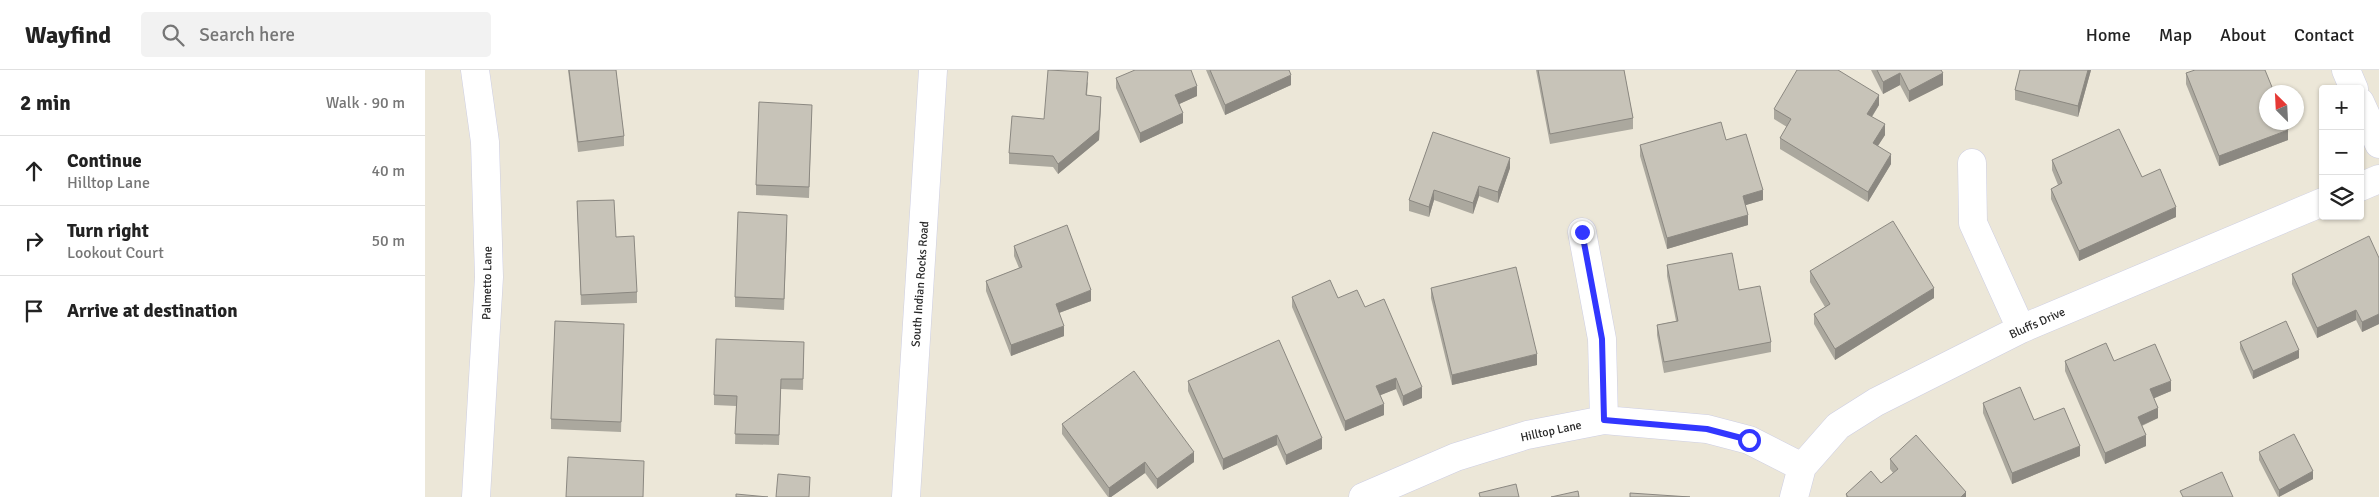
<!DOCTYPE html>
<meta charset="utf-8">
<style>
:root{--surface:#fff;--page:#f2f2f2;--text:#222;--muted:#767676;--line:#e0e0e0}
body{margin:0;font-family:Signika,sans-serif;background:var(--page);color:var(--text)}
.controls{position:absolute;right:15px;top:15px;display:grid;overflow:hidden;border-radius:5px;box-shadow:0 1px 4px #0004}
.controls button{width:45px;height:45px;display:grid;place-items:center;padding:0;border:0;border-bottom:1px solid var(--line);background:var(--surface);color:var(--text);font:25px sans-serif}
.compass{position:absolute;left:1834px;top:15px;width:45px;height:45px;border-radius:50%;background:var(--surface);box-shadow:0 1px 4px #0004;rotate:336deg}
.stop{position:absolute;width:15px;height:15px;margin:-11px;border:4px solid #3237ff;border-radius:50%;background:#fff}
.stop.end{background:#3237ff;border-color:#fff;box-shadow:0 1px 5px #0008}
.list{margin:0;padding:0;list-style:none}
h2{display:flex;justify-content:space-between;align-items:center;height:65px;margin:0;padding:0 20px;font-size:21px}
h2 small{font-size:16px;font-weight:400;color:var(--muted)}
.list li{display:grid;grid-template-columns:32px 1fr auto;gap:15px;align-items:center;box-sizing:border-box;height:70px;padding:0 20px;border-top:1px solid var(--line)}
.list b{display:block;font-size:19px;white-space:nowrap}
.list p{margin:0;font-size:16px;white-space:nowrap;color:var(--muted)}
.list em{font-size:16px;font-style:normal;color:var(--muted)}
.icon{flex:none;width:28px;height:28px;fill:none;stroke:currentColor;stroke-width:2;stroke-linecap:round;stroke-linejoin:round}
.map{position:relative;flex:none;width:1954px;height:427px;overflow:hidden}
header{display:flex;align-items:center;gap:30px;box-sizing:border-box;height:70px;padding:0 25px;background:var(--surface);border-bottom:1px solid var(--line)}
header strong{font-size:24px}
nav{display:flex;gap:28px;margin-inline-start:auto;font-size:18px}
.search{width:350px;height:45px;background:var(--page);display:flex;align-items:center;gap:12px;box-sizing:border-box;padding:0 18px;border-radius:5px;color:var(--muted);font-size:19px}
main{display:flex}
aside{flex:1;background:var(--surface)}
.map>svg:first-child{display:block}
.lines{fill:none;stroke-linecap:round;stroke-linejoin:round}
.minor-casing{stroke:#cdcee3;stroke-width:29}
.minor{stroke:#fff;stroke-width:28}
.wall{fill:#aba89e}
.shaded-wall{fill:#8b8881}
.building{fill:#c7c3b8;stroke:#8b8881}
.route{stroke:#3237ff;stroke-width:6}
.labels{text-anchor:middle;stroke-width:4.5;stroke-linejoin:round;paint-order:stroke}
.street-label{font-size:12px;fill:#282828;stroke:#fff}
</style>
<header>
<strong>Wayfind</strong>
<div class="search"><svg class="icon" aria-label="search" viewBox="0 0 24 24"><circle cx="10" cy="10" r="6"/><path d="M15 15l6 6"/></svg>Search here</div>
<nav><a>Home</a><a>Map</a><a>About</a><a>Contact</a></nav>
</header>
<main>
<aside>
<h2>2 min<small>Walk · 90 m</small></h2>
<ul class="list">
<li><svg class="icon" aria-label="ahead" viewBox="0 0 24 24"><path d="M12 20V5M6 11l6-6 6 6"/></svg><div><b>Continue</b><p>Hilltop Lane</p></div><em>40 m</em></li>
<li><svg class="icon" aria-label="right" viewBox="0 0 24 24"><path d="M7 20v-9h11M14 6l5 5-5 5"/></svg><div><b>Turn right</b><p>Lookout Court</p></div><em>50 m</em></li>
<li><svg class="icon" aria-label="arrive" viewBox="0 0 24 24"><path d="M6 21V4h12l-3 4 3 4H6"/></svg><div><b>Arrive at destination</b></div></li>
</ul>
</aside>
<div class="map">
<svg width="1954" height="427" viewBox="0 0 1954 427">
<rect width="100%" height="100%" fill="#ece7d8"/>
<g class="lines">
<defs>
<path id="minor" d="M50 0 60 72 64 207 51 427
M1921 0 1929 19
M1935 32 1954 74
M1547 93 1548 153 1596 259
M1935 117 1954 109
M1157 162 1177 269 1179 350
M481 427 508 0
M938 427 1031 387 1102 365 1179 350 1282 359 1324 370 1377 397
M1369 427 1377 397 1413 356 1451 332 1596 259 1898 132"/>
</defs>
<use href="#minor" class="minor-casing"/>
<use href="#minor" class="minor"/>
</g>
<path class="wall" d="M143 0H191L199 66V76L153 82Z
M781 0H864L866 15 800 45Z
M1111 0H1199L1208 48V59L1125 74Z
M1446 0H1516L1518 15 1484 32 1475 15 1458 24Z
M1595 0H1666L1653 47 1590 30V20Z
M1761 3 1863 70 1794 96 1761 14Z
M691 8 772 26 754 34 758 53 715 73 691 18Z
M663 12 662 25 676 37 674 70 633 104 628 97 584 94V83L619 49Z
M387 35 384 128 331 125V115Z
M1454 35 1447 47 1460 65 1453 76 1466 94 1443 132 1355 79V68L1362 57 1349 49V39Z
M1008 62 1085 98 1073 133 1054 126 1048 144 1009 130 1004 147 984 141V130Z
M1301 70 1338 130 1320 135 1323 155 1242 179 1215 86V75Z
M1627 90 1751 147 1654 191 1626 129V119L1633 115 1627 100Z
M152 131 191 167 212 222V233L156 235Z
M362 156 359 240 310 237V227Z
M589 176 666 231 634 243 639 266 586 286 561 221V211L594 198 589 186Z
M1954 188V254L1937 262 1931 250 1892 268 1867 214V204Z
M1242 195 1314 220 1346 272V282L1239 303 1232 265V255L1251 251 1242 206Z
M1385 201 1509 228 1410 290 1389 254V244L1400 237 1385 212Z
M1006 218 1112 295 1027 315 1006 228Z
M867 227 913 228 940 237 997 328 978 336 971 319 955 325 959 345 920 361 867 237Z
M199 264 196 362 126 359V349Z
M379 272 378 320 356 319 354 375 310 374 311 336 289 335V325Z
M1815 272 1874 288 1828 309 1815 279Z
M1640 291H1689L1746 321 1729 328 1733 348 1717 356 1721 376 1680 394 1640 301Z
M763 311 897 379 861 395 852 375 798 400 763 321Z
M1558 333 1655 386 1587 414 1558 343Z
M637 354 769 392 732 419 720 403 686 427H683L637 364Z
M1834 382 1888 409 1853 427 1834 390Z
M1465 389 1541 427H1421V424L1456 413 1468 403 1465 399Z"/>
<path class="shaded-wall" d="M1663 0H1666L1653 47V36Z
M1475 3V15L1458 24V12Z
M1518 3V15L1484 32V21Z
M866 5V15L800 45V35Z
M772 16V26L750 36V25Z
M1454 25V35L1442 54V44Z
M676 27 674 70 633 104V94Z
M758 43V53L715 73V63Z
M1460 54V65L1448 83V73Z
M1863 60V70L1794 96V86Z
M1466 84V94L1443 132V122Z
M1085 88V98L1073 133V122Z
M1054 116V126L1048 144V133Z
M1009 120V130L1004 147V137Z
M1338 120V130L1318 136V126Z
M1751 137V147L1654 191V181Z
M1323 145V155L1242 179V168Z
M1509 218V228L1410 290V279Z
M666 220V231L631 244V234Z
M1931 240V250L1892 268V258Z
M1954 244V254L1937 262V252Z
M639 256V266L586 286V275Z
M1874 280V288L1828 309V301Z
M1112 284V295L1027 315V305Z
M971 308V319L951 327V316Z
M1746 311V321L1725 330V319Z
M997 317V328L978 336V326Z
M959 334V345L920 361V351Z
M1733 338V348L1713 357V347Z
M852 365V375L798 400V389Z
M1721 365V376L1680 394V383Z
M897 368V379L861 395V385Z
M1655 376V386L1587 414V403Z
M769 382V392L732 419V409Z
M720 392V403L686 427H684V418Z
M1888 401V409L1854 427V420Z
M1541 422V427H1536Z"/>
<path class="building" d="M144 0H191L199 66 153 72Z
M623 0 663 2 661 25 676 27 674 60 633 94 628 86 584 83 587 46 619 49Z
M710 0H766L772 16 750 25 758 43 715 63 691 8Z
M785 0H864L866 5 800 35Z
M1113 0H1199L1208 48 1125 64Z
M1372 0H1413L1454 25 1442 44 1460 54 1448 73 1466 84 1443 122 1355 68 1366 49 1349 39Z
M1452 0H1516L1518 3 1484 21 1475 3 1458 12Z
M1595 0H1663L1653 36 1590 20Z
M1770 0H1840L1849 22H1842V52H1860L1863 60 1794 86 1761 3Z
M334 32 387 35 384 117 331 115Z
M1296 52 1301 70 1321 64 1338 120 1318 126 1323 145 1242 168 1215 75Z
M1694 59 1717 107 1735 99 1751 137 1654 181 1626 119 1637 113 1627 90Z
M1008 62 1085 88 1073 122 1054 116 1048 133 1009 120 1004 137 984 130Z
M189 130 191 167 209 166 212 222 156 225 152 131Z
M313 142 362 145 359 229 310 227Z
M1468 151 1509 218 1410 279 1389 244 1405 234 1385 201Z
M642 155 666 220 631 234 639 256 586 275 561 211 597 197 589 176Z
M1944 166 1954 188V244L1937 252 1931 240 1892 258 1867 204Z
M1307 183 1314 220 1335 216 1346 272 1239 292 1232 255 1253 251 1242 195Z
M1091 197 1112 284 1027 305 1006 218Z
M905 210 913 228 932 220 940 237 959 229 997 317 978 326 971 308 951 316 959 334 920 351 867 227Z
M130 251 199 254 196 352 126 349Z
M1861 251 1874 280 1828 301 1815 272Z
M291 269 379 272 378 309H356L354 365 310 364 312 326 289 325Z
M854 270 897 368 861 385 852 365 798 389 763 311Z
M1681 273 1689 291 1730 274 1746 311 1725 319 1733 338 1713 347 1721 365 1680 383 1640 291Z
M709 301 769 382 732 409 720 392 684 418 637 354Z
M1595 317 1609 350 1639 338 1655 376 1587 403 1558 333Z
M1869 364 1888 401 1854 420 1834 382Z
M1491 365 1541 422 1536 427H1423L1421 424 1446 401 1456 413 1473 399 1465 389Z
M143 387 219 391 218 427H141Z
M1797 402 1808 427H1758L1755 421Z
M353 404 385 407 384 427H351Z
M1091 414 1094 427H1055L1054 423Z
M1153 421 1154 427H1126Z
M1205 423 1265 427H1205Z
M311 424 343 427H311Z"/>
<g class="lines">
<path class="route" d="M1157 162 1177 269 1179 350 1282 359 1324 370"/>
</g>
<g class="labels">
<g class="street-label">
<text transform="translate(62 213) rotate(-89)" y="4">Palmetto Lane</text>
<text transform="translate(495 214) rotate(-86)" y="4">South Indian Rocks Road</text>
<text transform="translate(1612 253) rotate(-24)" y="4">Bluffs Drive</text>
<text transform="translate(1126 361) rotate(-12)" y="4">Hilltop Lane</text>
</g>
</g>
</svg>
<div class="controls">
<button>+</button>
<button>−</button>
<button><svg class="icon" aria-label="layers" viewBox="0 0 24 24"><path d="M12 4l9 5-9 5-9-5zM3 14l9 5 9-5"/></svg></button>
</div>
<svg class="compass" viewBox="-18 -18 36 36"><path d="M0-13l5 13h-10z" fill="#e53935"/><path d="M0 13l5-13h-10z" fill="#767676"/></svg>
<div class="stop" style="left:1324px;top:370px"></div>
<div class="stop end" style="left:1157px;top:162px"></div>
</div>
</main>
